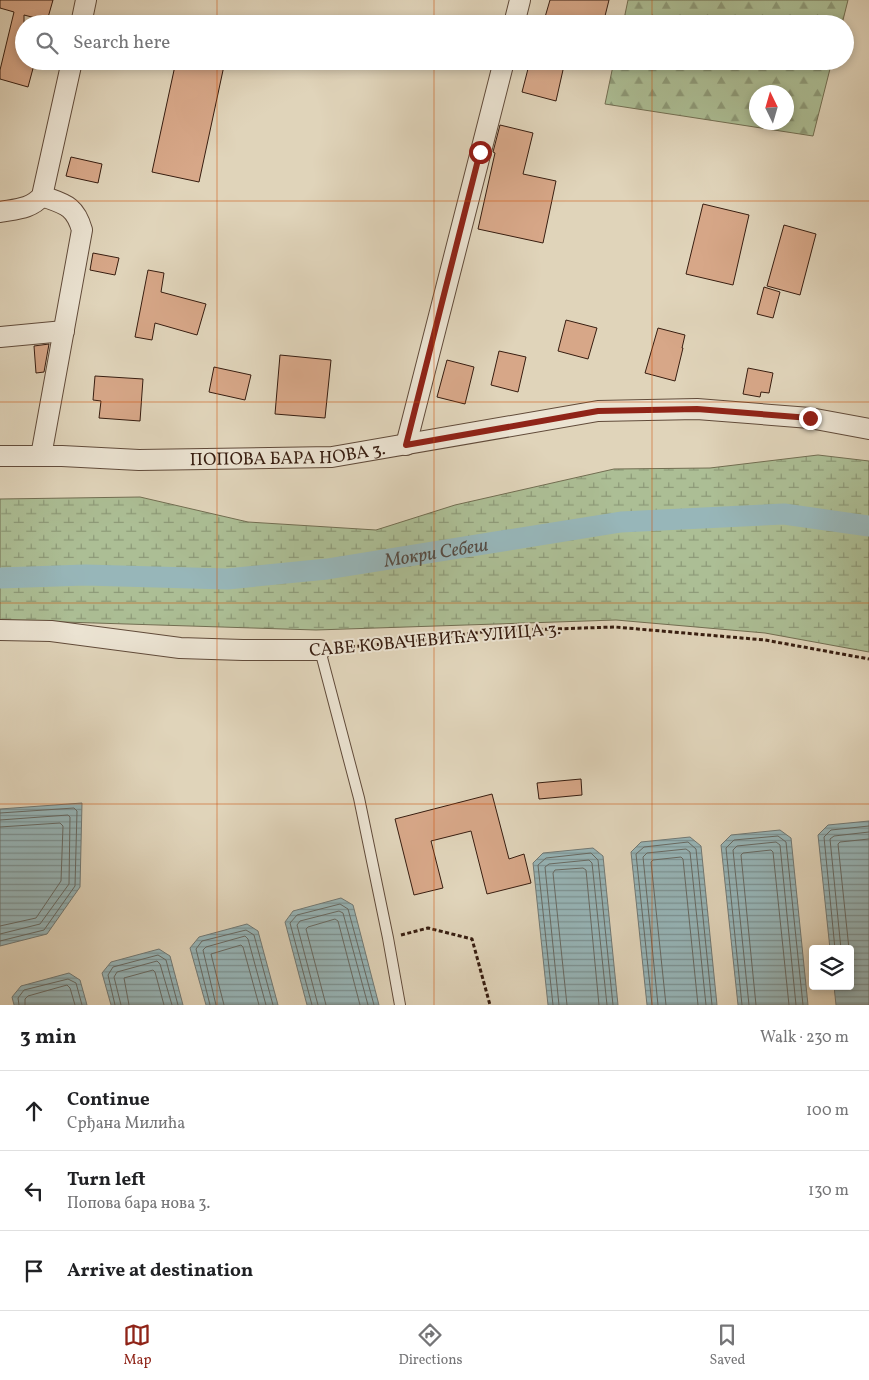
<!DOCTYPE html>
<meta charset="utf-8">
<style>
:root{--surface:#fff;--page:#f2f2f2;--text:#202124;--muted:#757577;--line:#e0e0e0;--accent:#8f2418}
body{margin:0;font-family:Vollkorn,serif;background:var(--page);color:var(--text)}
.controls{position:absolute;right:15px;bottom:15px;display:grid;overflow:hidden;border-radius:5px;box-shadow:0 2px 8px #0003}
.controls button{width:45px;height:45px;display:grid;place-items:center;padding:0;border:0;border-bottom:1px solid var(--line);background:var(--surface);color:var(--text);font:25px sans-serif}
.compass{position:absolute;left:749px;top:85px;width:45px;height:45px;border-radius:50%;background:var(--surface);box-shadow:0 2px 8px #0003;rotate:355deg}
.stop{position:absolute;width:15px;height:15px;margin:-11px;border:4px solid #8f2418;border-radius:50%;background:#fff}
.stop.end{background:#8f2418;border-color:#fff;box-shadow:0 1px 5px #0008}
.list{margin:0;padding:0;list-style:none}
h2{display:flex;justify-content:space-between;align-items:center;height:65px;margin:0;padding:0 20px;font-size:21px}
h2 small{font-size:16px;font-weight:400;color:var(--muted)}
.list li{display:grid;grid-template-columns:32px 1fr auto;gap:15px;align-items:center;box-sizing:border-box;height:80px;padding:0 20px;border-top:1px solid var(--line)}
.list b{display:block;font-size:19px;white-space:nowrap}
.list p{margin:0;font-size:16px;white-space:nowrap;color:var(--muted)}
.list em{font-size:16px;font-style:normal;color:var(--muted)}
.icon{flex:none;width:28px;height:28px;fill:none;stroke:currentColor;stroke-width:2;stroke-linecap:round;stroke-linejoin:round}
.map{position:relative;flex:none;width:869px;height:1005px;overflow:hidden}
.search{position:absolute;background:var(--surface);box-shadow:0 2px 8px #0003;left:15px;right:15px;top:15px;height:55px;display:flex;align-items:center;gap:12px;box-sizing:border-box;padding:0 18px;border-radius:28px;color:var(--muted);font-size:19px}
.sheet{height:305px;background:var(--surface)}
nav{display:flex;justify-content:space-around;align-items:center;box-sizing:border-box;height:70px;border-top:1px solid var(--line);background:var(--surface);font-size:14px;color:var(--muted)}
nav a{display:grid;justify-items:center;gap:2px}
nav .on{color:var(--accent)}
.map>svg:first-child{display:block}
.forest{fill:url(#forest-firs);stroke:#726e52;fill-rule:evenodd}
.wetland{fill:url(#wetland-marsh);stroke:#726e52}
.water{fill:url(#water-rules);stroke:#717975}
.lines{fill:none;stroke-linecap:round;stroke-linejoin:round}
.shore{stroke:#676a64;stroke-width:1}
.canal{stroke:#97b6b9;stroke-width:21}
.building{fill:#d7a788;stroke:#371d10}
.service-casing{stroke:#614b3a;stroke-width:12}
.minor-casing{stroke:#614b3a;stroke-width:22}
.path{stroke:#371d10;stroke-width:3;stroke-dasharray:4 2.5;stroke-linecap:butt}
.service{stroke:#ebe3d2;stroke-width:10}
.minor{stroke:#ebe3d2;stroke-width:20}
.route{stroke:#8f2418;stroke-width:6}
.grid{fill:none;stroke:#cd500d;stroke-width:1;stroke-opacity:0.55}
.labels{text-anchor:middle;stroke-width:4;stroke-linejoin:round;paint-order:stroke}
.street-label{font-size:18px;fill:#371d10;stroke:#ebe3d2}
.water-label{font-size:19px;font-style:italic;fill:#544b43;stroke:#ebe3d2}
</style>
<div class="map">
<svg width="869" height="1005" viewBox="0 0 869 1005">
<defs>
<pattern id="forest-firs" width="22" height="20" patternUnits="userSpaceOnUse" patternTransform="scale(1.25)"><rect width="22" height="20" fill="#acbe95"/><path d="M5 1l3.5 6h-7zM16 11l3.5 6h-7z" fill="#8d9a78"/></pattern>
<pattern id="wetland-marsh" width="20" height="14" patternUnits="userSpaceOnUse" patternTransform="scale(1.25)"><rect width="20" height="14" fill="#acbe95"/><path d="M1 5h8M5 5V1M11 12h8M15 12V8" fill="none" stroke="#8d9a78"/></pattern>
<pattern id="water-rules" width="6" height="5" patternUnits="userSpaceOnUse" patternTransform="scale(1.25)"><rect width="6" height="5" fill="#97b6b9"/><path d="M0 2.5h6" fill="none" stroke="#7c9395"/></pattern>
</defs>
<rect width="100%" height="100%" fill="#e0d4ba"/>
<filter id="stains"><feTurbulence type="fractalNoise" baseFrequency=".004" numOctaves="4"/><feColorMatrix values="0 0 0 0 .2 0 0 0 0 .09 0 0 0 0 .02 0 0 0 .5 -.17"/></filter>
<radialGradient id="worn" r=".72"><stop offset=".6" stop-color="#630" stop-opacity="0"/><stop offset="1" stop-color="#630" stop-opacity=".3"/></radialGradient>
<path class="forest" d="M628 0H848L842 24H623Z
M614 61H832L813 136 605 104ZM786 92V122H756V92Z"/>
<path class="wetland" d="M818 455 869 461V652L765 633 616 620 316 630 0 620V499L140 497 248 522 376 530 455 505 614 469 710 468Z"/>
<path class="water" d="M82 803 80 887 47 934 0 946V809Z
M869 821V1005H836L834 986H850V949H830L818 835 828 825Z
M780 830 791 838 808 1005H738L721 845 731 835Z
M690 837 701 846 717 1005H647L631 852 641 842Z
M593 848 603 856 618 1005H548L533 863 543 853Z
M341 898 353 905 379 1005H307L285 922 293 911Z
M247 924 258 931 278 1005H206L190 948 199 937Z
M159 949 170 956 183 1005H111L102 973 111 962Z
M69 973 80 980 87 1005H14L12 997 21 986Z"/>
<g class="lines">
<path class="shore" d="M0 813 74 808 77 811 75 886 44 930 0 941
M0 820 68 815 70 817 69 884 40 924 0 934
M0 827 60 823 63 826 61 881 36 918 0 926
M835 949 824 837 831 830 869 826
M841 949 830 839 834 836 869 832
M849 949 838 844 840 842 869 839
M19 1005 18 998 24 990 68 979 76 983 82 1005
M25 1005V999L28 996 67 985 70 988 75 1005
M115 1005 108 975 113 967 158 955 166 960 178 1005
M121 1005 114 977 117 972 157 961 160 964 172 1005
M129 1005 124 978 153 970 155 972 164 1005
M210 1005 196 949 202 941 246 930 254 935 273 1005
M216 1005 203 950 206 947 245 936 248 939 266 1005
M224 1005 211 954 241 945 243 947 259 1005
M312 1005 290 923 297 915 340 904 348 909 374 1005
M318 1005 297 925 300 921 339 911 343 913 368 1005
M326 1005 306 929 308 927 335 919 338 921 360 1005
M553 1005 538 865 546 858 591 853 598 860 613 1005
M559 1005 545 867 549 864 589 860 592 863 607 1005
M567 1005 553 873 555 870 583 868 586 870 599 1005
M652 1005 636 854 644 847 688 842 696 849 712 1005
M658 1005 643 857 647 853 686 849 690 852 706 1005
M666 1005 651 862 653 860 681 857 683 859 698 1005
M742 1005 726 848 734 840 778 836 786 842 803 1005
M749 1005 733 850 737 846 776 842 780 845 796 1005
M756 1005 741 855 743 853 771 850 773 852 789 1005"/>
<path class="canal" id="s1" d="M0 578 85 575 227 579 327 569 621 522 784 514 869 526"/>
</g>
<path class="building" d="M0 0H53L47 21 24 15V61H35L28 87 0 79V70L14 12 0 8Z
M550 0H609L603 24H543Z
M176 61H225L199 182 152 172Z
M530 61H565L556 101 522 92Z
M500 125 533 133 523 174 556 181 543 243 478 229 495 153 493 152Z
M71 157 102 164 98 183 66 176Z
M703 204 749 215 733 285 686 274Z
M784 225 816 234 800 295 767 286Z
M93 253 119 258 115 275 90 270Z
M148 270 164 273 161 292 206 304 197 335 155 323 152 340 135 337Z
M764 287 780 292 773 318 757 314Z
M566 320 597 328 588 359 558 351Z
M658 328 685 335 682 348H683L675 381 645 373Z
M49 344 44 372 36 373 34 346Z
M499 351 526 357 518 392 491 385Z
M280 355 331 360 325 418 275 414Z
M447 360 474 367 465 404 437 397Z
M214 367 251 375 245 400 209 392Z
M748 368 773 373 769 393 761 392 760 397 743 394Z
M95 376 143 379 140 421 99 418 101 401 93 400Z
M581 779 582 795 539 799 537 783Z
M492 794 509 859 524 854 531 883 487 894 471 831 431 841 443 888 414 895 395 819Z"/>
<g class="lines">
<defs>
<path id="service" d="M320 650 359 798 388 938 400 1005"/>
<g id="minor">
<path d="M81 24 86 0"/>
<path d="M514 24 520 0"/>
<path d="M0 212C16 209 31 209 42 196L72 61"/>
<path d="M0 337 64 331"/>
<path d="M406 445 504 61"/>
<path id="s2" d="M0 456H62L139 460 332 457 598 411 697 409 810 418 869 429"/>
<path d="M41 456 82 230C75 205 64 204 42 196"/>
<path d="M0 630 51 631 180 648 243 650H320"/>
</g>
</defs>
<use href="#service" class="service-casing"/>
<use href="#minor" class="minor-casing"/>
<path class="path" d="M338 648 395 643 491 631 615 627 765 640 869 659
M401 935 428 928 472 939 490 1005"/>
<use href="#service" class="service"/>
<use href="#minor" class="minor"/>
</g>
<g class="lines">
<path class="route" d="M480 152 406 445 598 411 697 409 810 418"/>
</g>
<path class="grid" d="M217 0V24M434 0V24M652 0V24M217 61V1005M434 61V1005M652 61V1005M0 201H869M0 402H869M0 603H869M0 804H869"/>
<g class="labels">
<g class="street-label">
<text dy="6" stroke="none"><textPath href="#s2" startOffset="288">ПОПОВА БАРА НОВА 3.</textPath></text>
<text transform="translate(435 639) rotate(-5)" y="6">САВЕ КОВАЧЕВИЋА УЛИЦА 3.</text>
</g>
<g class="water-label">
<text dy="7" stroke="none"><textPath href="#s1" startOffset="438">Мокри Себеш</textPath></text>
</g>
</g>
<rect width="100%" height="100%" filter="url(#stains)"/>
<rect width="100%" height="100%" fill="url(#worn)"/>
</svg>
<div class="controls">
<button><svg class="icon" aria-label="layers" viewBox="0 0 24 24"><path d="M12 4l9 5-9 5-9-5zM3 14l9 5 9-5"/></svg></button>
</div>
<svg class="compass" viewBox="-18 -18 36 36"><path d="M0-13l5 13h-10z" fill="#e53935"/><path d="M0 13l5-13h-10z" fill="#757577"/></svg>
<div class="stop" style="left:480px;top:152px"></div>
<div class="stop end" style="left:810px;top:418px"></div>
<div class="search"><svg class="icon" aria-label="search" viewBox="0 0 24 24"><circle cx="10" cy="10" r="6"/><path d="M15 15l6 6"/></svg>Search here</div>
</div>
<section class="sheet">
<h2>3 min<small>Walk · 230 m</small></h2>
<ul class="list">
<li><svg class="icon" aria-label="ahead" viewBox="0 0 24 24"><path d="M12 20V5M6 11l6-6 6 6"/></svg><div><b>Continue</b><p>Срђана Милића</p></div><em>100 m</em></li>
<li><svg class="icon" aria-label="left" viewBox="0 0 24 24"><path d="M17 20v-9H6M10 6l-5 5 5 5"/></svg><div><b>Turn left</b><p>Попова бара нова 3.</p></div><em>130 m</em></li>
<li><svg class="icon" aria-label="arrive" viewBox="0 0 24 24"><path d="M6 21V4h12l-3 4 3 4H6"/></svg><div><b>Arrive at destination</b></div></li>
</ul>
</section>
<nav>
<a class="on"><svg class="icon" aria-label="map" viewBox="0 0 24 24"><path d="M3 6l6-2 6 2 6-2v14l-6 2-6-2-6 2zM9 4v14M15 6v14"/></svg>Map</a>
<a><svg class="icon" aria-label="directions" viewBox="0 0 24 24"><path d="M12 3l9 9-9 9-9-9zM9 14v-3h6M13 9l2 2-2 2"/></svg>Directions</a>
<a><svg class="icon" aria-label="saved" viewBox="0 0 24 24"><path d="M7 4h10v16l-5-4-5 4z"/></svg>Saved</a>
</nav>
